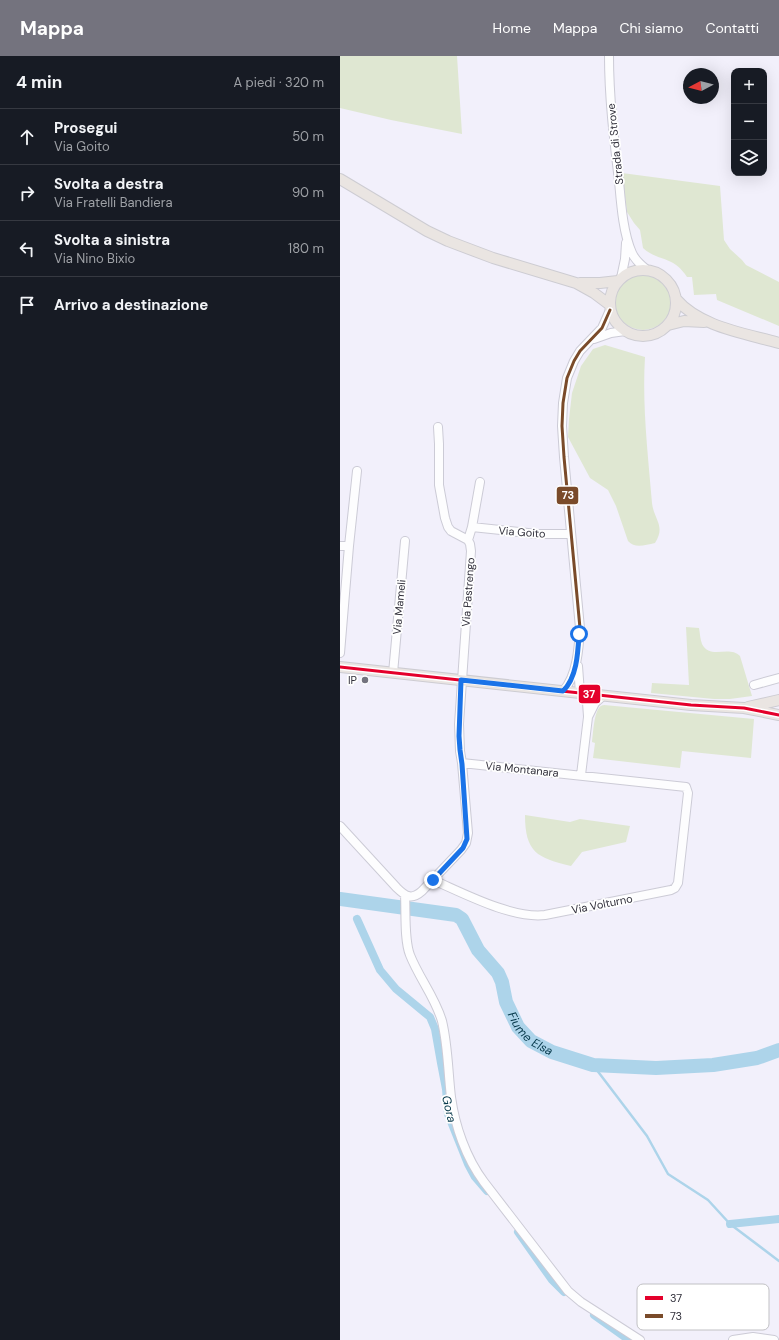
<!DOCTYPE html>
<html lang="it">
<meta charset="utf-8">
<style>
:root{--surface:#171b24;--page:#242831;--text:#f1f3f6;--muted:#9ea1a6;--line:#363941;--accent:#74737e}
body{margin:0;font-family:"DM Sans",sans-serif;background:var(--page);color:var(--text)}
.controls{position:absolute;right:12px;top:12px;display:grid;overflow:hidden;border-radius:8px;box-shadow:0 4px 16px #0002}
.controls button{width:36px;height:36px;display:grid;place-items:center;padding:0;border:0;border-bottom:1px solid var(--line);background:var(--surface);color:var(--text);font:20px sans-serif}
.compass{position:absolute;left:343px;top:12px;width:36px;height:36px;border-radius:50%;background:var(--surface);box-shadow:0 4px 16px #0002;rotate:263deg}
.stop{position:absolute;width:12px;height:12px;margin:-9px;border:3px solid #1a73e8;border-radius:50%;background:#fff}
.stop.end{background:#1a73e8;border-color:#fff;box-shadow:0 1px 4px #0008}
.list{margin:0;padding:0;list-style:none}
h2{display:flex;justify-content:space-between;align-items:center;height:52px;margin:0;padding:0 16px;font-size:17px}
h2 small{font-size:13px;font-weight:400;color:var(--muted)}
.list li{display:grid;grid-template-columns:26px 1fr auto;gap:12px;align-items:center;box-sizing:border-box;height:56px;padding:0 16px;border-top:1px solid var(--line)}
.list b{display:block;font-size:15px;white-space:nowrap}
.list p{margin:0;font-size:13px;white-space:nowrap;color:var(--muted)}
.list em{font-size:13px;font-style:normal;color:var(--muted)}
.icon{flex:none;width:22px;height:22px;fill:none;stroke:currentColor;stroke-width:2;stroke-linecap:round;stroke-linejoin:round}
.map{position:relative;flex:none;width:439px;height:1284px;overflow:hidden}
header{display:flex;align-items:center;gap:24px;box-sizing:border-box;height:56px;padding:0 20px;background:var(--accent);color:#fff}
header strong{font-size:19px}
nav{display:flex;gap:22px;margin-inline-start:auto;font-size:14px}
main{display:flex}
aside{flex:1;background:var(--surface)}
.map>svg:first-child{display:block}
.green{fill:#dfe7d2}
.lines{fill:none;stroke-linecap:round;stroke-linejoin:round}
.stream{stroke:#add4ea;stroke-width:2.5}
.canal{stroke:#add4ea;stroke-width:8}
.river{stroke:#add4ea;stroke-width:14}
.minor-casing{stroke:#cccbd6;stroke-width:10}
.major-casing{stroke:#cdccd2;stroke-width:12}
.minor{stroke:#fdfdfe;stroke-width:8}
.major{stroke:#eae5e2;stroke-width:10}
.bus-1-casing{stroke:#fff;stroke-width:6}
.bus-2-casing{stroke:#fff;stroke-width:6}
.bus-1{stroke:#e4002b;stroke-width:3}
.bus-2{stroke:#7a4b2a;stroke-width:3}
.route{stroke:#1a73e8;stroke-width:5}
.poi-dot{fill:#74737e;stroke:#fff;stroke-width:1.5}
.labels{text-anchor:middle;stroke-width:3.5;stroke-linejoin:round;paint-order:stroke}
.street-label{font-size:11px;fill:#302f3a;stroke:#fff}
.poi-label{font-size:11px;fill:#302f3a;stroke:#fff;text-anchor:end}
.water-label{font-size:12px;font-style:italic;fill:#05384a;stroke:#fff}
.key{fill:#fff;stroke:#c1c1c4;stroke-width:1}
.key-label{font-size:11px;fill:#302f3a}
.line-badge{stroke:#fff;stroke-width:1.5}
.badge-label{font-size:11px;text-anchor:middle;font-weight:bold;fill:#fff}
</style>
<header>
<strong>Mappa</strong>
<nav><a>Home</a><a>Mappa</a><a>Chi siamo</a><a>Contatti</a></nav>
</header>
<main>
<aside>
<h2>4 min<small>A piedi · 320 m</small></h2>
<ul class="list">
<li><svg class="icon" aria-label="ahead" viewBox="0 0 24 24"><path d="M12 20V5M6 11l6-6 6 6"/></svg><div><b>Prosegui</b><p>Via Goito</p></div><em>50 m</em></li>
<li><svg class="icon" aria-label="right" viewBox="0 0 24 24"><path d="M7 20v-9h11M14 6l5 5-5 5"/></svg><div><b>Svolta a destra</b><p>Via Fratelli Bandiera</p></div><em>90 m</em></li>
<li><svg class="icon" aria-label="left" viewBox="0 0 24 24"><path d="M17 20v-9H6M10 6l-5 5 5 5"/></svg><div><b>Svolta a sinistra</b><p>Via Nino Bixio</p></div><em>180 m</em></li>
<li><svg class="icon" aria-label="arrive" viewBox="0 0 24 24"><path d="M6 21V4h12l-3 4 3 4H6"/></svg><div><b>Arrivo a destinazione</b></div></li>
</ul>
</aside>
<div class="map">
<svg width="439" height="1284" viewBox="0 0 439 1284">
<rect width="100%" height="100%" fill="#f2f0fb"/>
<path class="green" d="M0 0H117L122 78 51 64 0 52Z
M282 117 380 130 384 184 390 193 402 204 406 209 439 226V270L377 244 376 238 354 239 352 221H347C333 199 318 206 303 192L300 174 294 167 287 156Z
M275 246a28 28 0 1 1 56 0a28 28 0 1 1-56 0Z
M265 289 305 301C302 350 308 398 312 447 314 464 326 470 315 487 305 489 295 493 288 485L276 450 268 434 250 422 228 381 229 363 232 337 241 310 253 293Z
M346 571 359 572C360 577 360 583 362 588 370 604 389 589 400 600L412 640 390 643H374L311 637 312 627 349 629Z
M264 649 414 663 411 702 342 695 340 712 253 702 255 687 252 686C253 678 254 658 259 652 261 649 262 650 264 649Z
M185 759 230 766 240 763 290 770 286 786 242 796 231 810C197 802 185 796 185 759Z"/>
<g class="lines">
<path class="stream" d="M253 1009 307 1080 328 1118 368 1144 390 1168 439 1205"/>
<path class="canal" d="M17 863 40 914 56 933 90 961 95 973 101 1007 106 1033 108 1058 128 1108 135 1121 147 1135
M390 1168 439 1163
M178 1176 212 1224 224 1236
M254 1259 289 1284"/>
<path class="river" id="s1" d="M0 843 116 859 122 863 138 894 158 917 162 926 166 946 178 971 191 985 212 996 253 1009 316 1012 373 1009 417 1002 439 994"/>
<defs>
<path id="minor" d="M269 0C269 42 274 83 279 125 281 147 283 177 292 197 295 204 301 209 306 213
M281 222 285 203 286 187
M254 283 271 277 285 275
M98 371 99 388V429L105 462 108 471 111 475 128 484
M132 471 197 478H231
M0 490H9
M0 597 9 490 17 415
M238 610 240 637 247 647 248 660
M53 617 65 485
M414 629 439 622
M223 635C237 621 239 591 240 572L224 401 222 370 223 347 227 322 234 305 240 295 262 272 270 254
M241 719 248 661 255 647 263 640
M0 770 57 832C66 841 72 844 82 835L121 794 126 787 128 777 122 707 120 695 119 668 131 495 130 488 128 484 132 471 140 426
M93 824C123 837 172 863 205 859L331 834 335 832 338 827 348 737 346 731 122 707
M65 839C66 856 64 884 70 899 79 922 95 941 102 965 108 990 108 1016 111 1041 115 1070 126 1102 144 1126L228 1235 241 1246 300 1284
M393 1284 413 1281 434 1284"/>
<path id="major" d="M0 123 87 175 108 185 153 202 236 227 254 237 270 249
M270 247a33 33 0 1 1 66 0a33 33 0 1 1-66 0Z
M240 227H260L278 225
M336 243C360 271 404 277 439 287
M328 269 344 265 364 266
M0 611 351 649 404 652 439 659
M408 651 439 644"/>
</defs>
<use href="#minor" class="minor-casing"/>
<use href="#major" class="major-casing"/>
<use href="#minor" class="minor"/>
<use href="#major" class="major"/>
<defs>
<path id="bus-1" d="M0 611 351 649 404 652 439 659"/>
<path id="bus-2" d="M223 635C237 621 239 591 240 572L224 401 222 370 223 347 227 322 234 305 240 295 262 272 270 254"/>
</defs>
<use href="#bus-1" class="bus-1-casing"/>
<use href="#bus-2" class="bus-2-casing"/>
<use href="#bus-1" class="bus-1"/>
<use href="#bus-2" class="bus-2"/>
</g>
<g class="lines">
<path class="route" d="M93 824 123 792 127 783 122 708 120 694 119 680 121 624 223 635C237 622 238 596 239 578"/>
</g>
<circle class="poi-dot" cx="25" cy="624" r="4"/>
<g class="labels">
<g class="street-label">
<text transform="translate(275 88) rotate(-96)" y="4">Strada di Strove</text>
<text transform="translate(182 476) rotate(4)" y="4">Via Goito</text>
<text transform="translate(128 536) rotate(-86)" y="4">Via Pastrengo</text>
<text transform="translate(59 551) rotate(-85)" y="4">Via Mameli</text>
<text transform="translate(182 713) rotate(6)" y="4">Via Montanara</text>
<text transform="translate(262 848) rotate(-11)" y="4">Via Volturno</text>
</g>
<g class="poi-label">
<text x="17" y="628">IP</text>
</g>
<g class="water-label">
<text dy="4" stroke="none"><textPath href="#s1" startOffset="261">Fiume Elsa</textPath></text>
<text transform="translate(109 1053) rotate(77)" y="4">Gora</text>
</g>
</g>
<rect x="297" y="1228" width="132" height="46" rx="6" class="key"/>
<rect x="305" y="1240" width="18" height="4" fill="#e4002b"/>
<rect x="305" y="1258" width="18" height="4" fill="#7a4b2a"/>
<g class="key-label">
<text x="330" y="1246">37</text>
<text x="330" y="1264">73</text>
</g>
<g class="line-badge">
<rect x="216" y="430" width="23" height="19" rx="4" fill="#7a4b2a"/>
<rect x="238" y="628" width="23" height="20" rx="4" fill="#e4002b"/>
</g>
<g class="badge-label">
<text x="228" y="443">73</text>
<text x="249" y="642">37</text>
</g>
</svg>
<div class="controls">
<button>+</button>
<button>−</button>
<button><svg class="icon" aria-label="layers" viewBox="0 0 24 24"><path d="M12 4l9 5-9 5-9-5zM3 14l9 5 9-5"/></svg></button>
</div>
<svg class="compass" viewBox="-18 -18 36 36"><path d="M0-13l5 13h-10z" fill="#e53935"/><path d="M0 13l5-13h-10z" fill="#9ea1a6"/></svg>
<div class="stop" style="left:239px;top:578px"></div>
<div class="stop end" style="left:93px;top:824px"></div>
</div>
</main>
